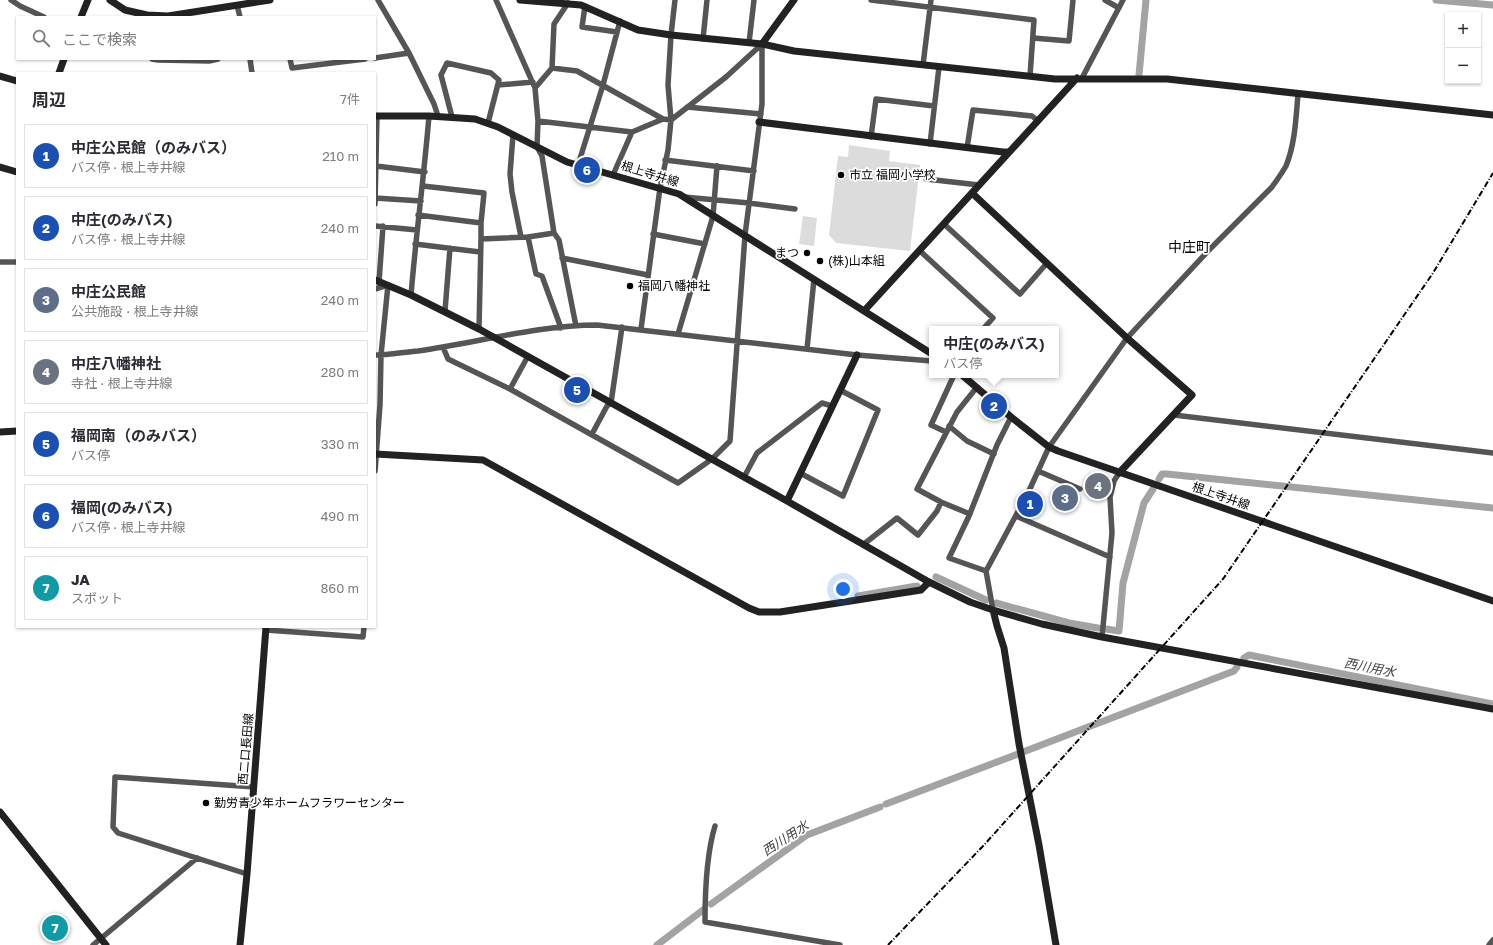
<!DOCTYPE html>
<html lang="ja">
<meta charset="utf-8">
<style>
:root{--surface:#fff;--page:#f2f2f3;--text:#2b2b33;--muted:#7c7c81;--line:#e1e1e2;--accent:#b45309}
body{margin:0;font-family:"Golos Text","Noto Sans JP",sans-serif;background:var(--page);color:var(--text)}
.controls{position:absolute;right:12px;top:12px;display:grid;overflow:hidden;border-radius:0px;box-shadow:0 1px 3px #0004}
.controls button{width:36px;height:36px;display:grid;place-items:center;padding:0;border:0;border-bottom:1px solid var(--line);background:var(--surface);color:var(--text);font:20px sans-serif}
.you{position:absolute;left:843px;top:589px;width:14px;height:14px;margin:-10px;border:3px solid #fff;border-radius:50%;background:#1a73e8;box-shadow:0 0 0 6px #1a73e833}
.badge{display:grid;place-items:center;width:26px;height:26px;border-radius:50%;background:var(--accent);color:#fff;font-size:13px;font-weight:700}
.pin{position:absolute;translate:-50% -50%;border:2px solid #fff;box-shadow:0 1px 4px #0006}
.popup{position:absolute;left:929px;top:326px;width:130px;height:52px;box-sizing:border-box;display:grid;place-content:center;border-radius:0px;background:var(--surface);filter:drop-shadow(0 1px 3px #0005);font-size:13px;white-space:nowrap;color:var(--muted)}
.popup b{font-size:15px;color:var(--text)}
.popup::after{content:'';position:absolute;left:50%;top:100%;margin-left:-8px;border:8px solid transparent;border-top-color:var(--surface)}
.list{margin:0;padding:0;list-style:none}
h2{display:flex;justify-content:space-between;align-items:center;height:52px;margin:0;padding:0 16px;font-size:17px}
h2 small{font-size:13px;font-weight:400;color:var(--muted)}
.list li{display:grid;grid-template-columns:26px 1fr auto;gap:12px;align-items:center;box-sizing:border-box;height:64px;margin:0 8px 8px;padding:0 8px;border:1px solid var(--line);border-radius:0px}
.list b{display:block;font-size:15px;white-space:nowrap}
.list p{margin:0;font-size:13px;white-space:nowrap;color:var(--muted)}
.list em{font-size:13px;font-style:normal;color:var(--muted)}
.icon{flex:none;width:22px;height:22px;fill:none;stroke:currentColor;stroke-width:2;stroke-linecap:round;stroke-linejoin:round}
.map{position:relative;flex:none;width:1493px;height:945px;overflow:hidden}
.search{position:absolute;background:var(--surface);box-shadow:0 1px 3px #0004;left:16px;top:16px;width:360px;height:44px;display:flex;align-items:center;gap:10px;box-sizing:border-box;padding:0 14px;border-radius:0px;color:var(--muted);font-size:15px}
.panel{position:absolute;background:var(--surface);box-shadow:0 1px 3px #0004;left:16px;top:72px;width:360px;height:556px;border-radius:0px}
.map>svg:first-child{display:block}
.green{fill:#dcdcdc}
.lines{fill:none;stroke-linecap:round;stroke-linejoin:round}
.canal{stroke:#a3a3a3;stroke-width:7}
.street{stroke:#555;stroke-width:5.5}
.secondary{stroke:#222;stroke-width:7}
.rail{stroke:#000;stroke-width:2;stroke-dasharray:6 2 1 2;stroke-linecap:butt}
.poi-dot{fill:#000;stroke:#fff;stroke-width:1.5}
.labels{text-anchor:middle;stroke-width:3.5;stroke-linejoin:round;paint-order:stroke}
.street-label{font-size:12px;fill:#000;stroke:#fff}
.poi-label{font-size:12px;fill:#000;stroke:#fff;text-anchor:start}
.water-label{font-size:13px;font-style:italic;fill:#444;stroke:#fff}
.quarter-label{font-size:14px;fill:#000;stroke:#fff}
</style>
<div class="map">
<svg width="1493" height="945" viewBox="0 0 1493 945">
<rect width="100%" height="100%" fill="#fff"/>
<path class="green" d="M849 145 890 151 889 161 920 165 910 251 836 243 829 235 838 156 848 157Z
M803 216 817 218 814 246 799 244Z"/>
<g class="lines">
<path class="canal" d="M1436 0 1493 5
M1139 75 1146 0
M1159 479 1162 474H1167L1493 508
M936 577 986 600
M858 596 917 586
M996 603 1069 623 1098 628
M1106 629 1119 631 1123 583 1144 503 1153 489
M1244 658 1249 655 1493 704
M1023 752 1234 671 1237 667
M886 804 1018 754
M711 904 807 835 880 807
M657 945 703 910"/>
<path class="street" d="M11 0 20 6 44 17
M378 0 409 53 434 104 438 116
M496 0 535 88 538 121 537 147 542 156 554 233 559 240 576 326
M871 0 1034 20 1030 76
M1105 0 1119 8
M237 5 240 17
M585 6 582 27 617 32
M1033 38 1069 41 1073 0
M703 39 707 0
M749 43 754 0
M375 58 409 53
M152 59 158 60 209 61 218 59
M250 59 252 73
M290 59 292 68 365 59
M923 65 931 0
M552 68 554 24 568 3
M1082 78 1123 0
M498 85 533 82
M535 88 552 68 577 71 663 119 671 120 726 77 762 44
M687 107 761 114
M452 117 441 75 447 63 491 73 499 80 488 123
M538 121 632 132 663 119
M513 135 510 174 512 192 521 237
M871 137 876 99 934 106
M930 144 939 67
M967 148 973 110 1032 116 1038 121
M665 160 754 171
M578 165 603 85 620 21
M376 166 425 172
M613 175 632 132
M926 179 979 185
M423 186 484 193 481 223
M684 197 749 203 795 209
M375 198 421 201
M375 204 377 116
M418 215 481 223V239L528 237 554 233
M944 224 1020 294 1047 263
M375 226 417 230
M653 234 705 244
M528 237 536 274 542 276 561 328
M415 244 480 252
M920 251 993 318 983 329
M562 258 648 275
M0 262H17
M379 282 383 226
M375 289 388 285 381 355 380 405 375 471
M411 295C416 235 424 176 429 116
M445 311 450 248
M479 329 481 239
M641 329 660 188 668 150 671 120 668 85 671 35 675 0
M678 334 713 216 717 166
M443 347 448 359 510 389 678 483 712 459 730 441 745 235 762 104V44
M807 349 814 279
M375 355C389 355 404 352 418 351 477 343 537 325 597 325L857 355 932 361
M510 389 528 356
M1174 415 1493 453
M949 426 967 441 994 454
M946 432 931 425 954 375
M592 434 607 406 611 403 622 327
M1038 471 1080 489
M800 473 843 496 878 410 840 390
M744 477 757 453 822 403 832 406
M970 514 941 502 917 489 957 412 977 387
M1016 516 1110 557
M864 544 897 518 918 535 937 511 941 502
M986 571 949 558 969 516 997 445 1011 417
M993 610 986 571 1028 493 1049 447 1127 338 1209 250 1272 187C1277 180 1282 173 1286 166 1295 144 1296 118 1298 94
M266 630 363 637 364 627
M1102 637 1112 533 1110 497 1114 481 1119 473
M715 826C707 852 705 894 705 922L840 945
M247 874 118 833 113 827 115 777 254 787
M93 945 197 858
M1489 945 1493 940"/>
<path class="secondary" d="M110 0 125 10 147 15 168 16 270 0
M520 0 581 5 638 30 671 35 762 44 794 51 1055 79H1167L1493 115
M81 17 88 0
M762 44 794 0
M59 73 64 59
M0 76 17 81
M375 116H429L475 119 498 127 567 162 679 194 932 354
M759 122 1003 152H1009
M0 167 17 172
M972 193 1127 338 1192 395 1119 473
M375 280 411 295 479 329 787 501 929 582 970 602 993 610 1042 624 1102 637 1493 709
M864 311 1077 78
M962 375 1011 417 1049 447 1058 451 1493 601
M0 432 17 431
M375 454 483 460 749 608 759 612H780L921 590 929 582
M787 501 857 355
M993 610 997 626 1004 648 1019 744 1039 845 1056 945
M0 812 106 945
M240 945 247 874 266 627"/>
<path class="rail" d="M888 945 984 845 1223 579 1433 273 1493 173"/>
</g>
<g class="poi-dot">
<circle cx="841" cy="175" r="4"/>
<circle cx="807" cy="253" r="4"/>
<circle cx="820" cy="261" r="4"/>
<circle cx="630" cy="286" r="4"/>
<circle cx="206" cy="803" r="4"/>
</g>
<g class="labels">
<g class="street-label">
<text transform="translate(650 174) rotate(17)" y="4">根上寺井線</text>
<text transform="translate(1221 496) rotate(19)" y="4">根上寺井線</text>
<text transform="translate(246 749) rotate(-85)" y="4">西二口長田線</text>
</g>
<g class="poi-label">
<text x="849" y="179">市立 福岡小学校</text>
<text x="799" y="257" text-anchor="end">まつ</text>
<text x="828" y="265">(株)山本組</text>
<text x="638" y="290">福岡八幡神社</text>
<text x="214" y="807">勤労青少年ホームフラワーセンター</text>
</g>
<g class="water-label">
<text transform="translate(1370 667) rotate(11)" y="5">西川用水</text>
<text transform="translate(785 838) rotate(-33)" y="5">西川用水</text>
</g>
<g class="quarter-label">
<text x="1189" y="252">中庄町</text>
</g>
</g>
</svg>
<div class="controls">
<button>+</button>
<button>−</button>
</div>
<div class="you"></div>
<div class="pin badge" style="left:1030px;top:504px;background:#1a4fb4">1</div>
<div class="pin badge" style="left:994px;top:406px;background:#1a4fb4">2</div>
<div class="popup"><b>中庄(のみバス)</b>バス停</div>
<div class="pin badge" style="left:1065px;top:498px;background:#5c6f8a">3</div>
<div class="pin badge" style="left:1098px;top:486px;background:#6b7280">4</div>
<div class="pin badge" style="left:577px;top:390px;background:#1a4fb4">5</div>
<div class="pin badge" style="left:587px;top:170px;background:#1a4fb4">6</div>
<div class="pin badge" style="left:55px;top:928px;background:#0f9aa8">7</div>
<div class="search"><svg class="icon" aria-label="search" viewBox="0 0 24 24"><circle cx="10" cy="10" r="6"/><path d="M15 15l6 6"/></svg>ここで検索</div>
<section class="panel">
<h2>周辺<small>7件</small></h2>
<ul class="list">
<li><span class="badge" style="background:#1a4fb4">1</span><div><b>中庄公民館（のみバス）</b><p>バス停 · 根上寺井線</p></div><em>210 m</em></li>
<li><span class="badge" style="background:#1a4fb4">2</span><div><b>中庄(のみバス)</b><p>バス停 · 根上寺井線</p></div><em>240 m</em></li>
<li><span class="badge" style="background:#5c6f8a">3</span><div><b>中庄公民館</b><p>公共施設 · 根上寺井線</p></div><em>240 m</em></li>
<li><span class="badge" style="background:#6b7280">4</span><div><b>中庄八幡神社</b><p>寺社 · 根上寺井線</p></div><em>280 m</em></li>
<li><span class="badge" style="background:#1a4fb4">5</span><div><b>福岡南（のみバス）</b><p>バス停</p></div><em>330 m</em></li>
<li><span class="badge" style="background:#1a4fb4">6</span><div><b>福岡(のみバス)</b><p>バス停 · 根上寺井線</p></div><em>490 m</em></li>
<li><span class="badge" style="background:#0f9aa8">7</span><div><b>JA</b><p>スポット</p></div><em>860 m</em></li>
</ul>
</section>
</div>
